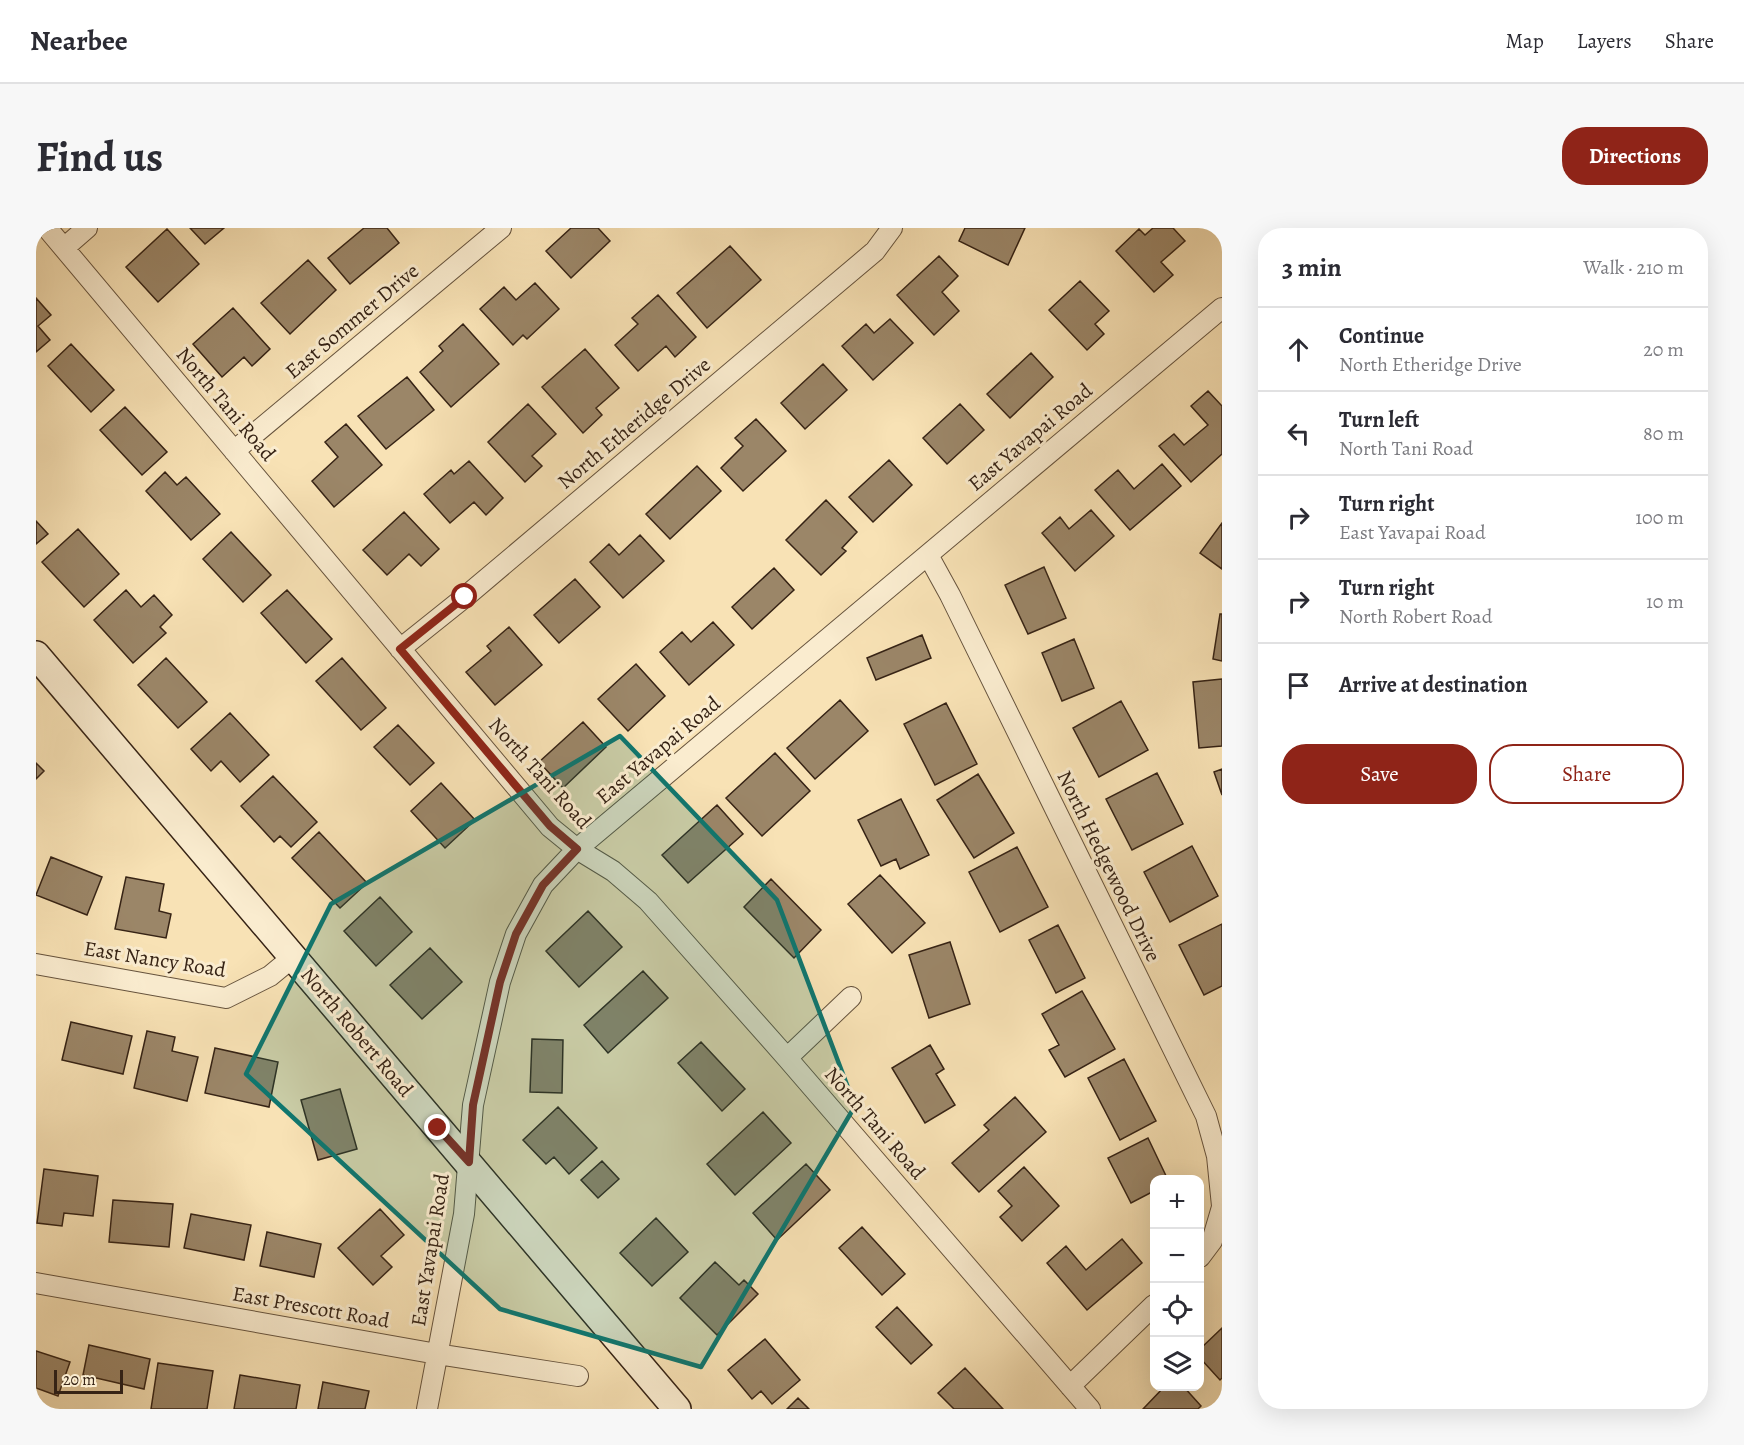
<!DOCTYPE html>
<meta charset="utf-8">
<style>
:root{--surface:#fff;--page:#f7f7f7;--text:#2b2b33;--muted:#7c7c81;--line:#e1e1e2;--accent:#8f2418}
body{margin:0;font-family:Alegreya,serif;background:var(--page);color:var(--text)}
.controls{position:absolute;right:18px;bottom:18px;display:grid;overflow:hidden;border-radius:12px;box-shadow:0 6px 24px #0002}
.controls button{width:54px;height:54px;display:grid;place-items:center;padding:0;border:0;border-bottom:2px solid var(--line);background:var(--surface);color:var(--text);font:30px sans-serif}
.scale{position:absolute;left:18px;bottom:15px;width:69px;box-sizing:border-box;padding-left:6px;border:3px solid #362315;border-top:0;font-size:16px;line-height:21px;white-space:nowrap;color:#362315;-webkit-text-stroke:4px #faeccf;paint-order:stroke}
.stop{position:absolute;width:18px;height:18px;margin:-14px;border:4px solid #8f2418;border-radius:50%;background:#fff}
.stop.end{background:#8f2418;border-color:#fff;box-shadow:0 2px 6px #0008}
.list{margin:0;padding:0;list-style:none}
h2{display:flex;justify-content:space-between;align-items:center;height:78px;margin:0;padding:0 24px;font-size:26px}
h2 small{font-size:20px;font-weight:400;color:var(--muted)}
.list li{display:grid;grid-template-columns:39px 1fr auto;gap:18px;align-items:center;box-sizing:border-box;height:84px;padding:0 24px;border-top:2px solid var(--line)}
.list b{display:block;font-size:22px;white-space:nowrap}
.list p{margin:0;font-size:20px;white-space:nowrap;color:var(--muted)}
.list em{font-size:20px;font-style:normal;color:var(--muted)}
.actions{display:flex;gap:12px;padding:18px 24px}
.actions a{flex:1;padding:14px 0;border:2px solid var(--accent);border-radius:24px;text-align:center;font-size:21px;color:var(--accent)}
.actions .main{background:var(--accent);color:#fff}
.icon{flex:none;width:33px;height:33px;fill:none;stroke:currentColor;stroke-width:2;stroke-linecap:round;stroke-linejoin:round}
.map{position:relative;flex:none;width:1186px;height:1181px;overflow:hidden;border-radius:24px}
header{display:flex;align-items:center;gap:36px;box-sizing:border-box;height:84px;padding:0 30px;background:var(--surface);border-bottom:2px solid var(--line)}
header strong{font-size:28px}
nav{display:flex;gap:33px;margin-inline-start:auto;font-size:21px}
.intro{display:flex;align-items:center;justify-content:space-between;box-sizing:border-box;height:144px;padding:0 36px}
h1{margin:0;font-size:42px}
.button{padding:15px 27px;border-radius:24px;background:var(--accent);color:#fff;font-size:21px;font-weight:700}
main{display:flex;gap:36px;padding:0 36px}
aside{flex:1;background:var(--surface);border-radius:24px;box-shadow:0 6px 24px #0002}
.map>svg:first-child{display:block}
.building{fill:#9b8668;stroke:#362315;stroke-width:1.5}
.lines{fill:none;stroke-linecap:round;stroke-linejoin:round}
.street-casing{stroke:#66533d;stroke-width:22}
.secondary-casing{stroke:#362315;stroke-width:30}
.street{stroke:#faeccf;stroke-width:20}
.secondary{stroke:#faeccf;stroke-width:27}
.route{stroke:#8f2418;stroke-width:8}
.marked{fill:#0f766e;fill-opacity:0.2;stroke:#0f766e;stroke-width:4.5;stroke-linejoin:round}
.labels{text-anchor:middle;stroke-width:6;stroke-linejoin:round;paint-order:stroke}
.street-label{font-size:21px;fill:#362315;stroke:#faeccf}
</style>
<header>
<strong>Nearbee</strong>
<nav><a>Map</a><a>Layers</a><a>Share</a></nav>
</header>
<div class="intro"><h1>Find us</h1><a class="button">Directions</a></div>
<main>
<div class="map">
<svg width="1186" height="1181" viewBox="0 0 1186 1181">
<rect width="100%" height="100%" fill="#f8e2b5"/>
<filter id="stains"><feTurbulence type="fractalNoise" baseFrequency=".00333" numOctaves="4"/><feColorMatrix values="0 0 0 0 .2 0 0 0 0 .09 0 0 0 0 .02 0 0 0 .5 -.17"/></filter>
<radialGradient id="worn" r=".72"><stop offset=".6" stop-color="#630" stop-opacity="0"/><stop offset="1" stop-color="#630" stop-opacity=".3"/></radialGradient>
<path class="building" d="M154 0H188L169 16Z
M328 0H351L363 15 314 56 292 30Z
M535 0H562L574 13 535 50 510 23Z
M929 0H989L972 37 923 13Z
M1117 0H1137L1149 13 1125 34 1137 47 1118 64 1080 23 1103 1 1109 7Z
M131 1 163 36 122 74 90 39Z
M694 18 725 52 671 100 641 65Z
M903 28 922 48 906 64 923 83 898 107 861 67Z
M272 32 300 62 254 106 225 75Z
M1044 53 1073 83 1059 96 1068 106 1051 122 1013 82Z
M499 55 523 81 491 111 487 107 477 117 444 81 468 59 480 72Z
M622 67 660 109 639 129 630 118 602 143 579 117 602 96 596 90Z
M0 70 15 87 2 98 14 112 0 124Z
M197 80 234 121 216 138 208 129 186 149 157 116Z
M854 91 877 115 837 152 806 118 830 96 838 105Z
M427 96 463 136 415 179 384 144 407 123 403 118Z
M35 116 78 162 55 184 12 138Z
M549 121 583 160 560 180 566 187 547 205 506 159Z
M995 125 1017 149 974 190 951 166Z
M787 136 811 162 769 201 745 175Z
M371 149 398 182 350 221 322 188Z
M1172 163 1186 178V226L1155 254 1123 218 1138 206 1148 217 1172 197 1155 178Z
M492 176 520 206 496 228 506 238 489 254 452 214Z
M924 176 948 202 911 236 887 210Z
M89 179 131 224 106 247 64 202Z
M720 191 750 223 707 263 685 240 707 218 699 210Z
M310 196 346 237 298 279 276 253 302 229 289 214Z
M853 232 876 257 837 294 813 269Z
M433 233 467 270 450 287 438 274 414 295 388 266 415 242 418 246Z
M1126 236 1145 258 1094 302 1059 262 1082 242 1098 261Z
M661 238 685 263 634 311 610 286Z
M129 244 141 257 150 249 184 286 155 312 110 263Z
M790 272 821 304 806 320 810 323 785 347 750 312Z
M1055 282 1078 308 1039 343 1006 305 1024 289 1033 301Z
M368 284 403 321 385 338 373 326 351 347 327 322Z
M0 293 12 306 0 316Z
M1186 295V341L1164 325Z
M42 301 83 346 48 379 6 334Z
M195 304 235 347 207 374 167 331Z
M604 307 628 333 587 370 554 334 573 316 583 327Z
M1008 339 1030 390 992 406 969 357Z
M738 340 758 362 716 401 696 379Z
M539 351 564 379 523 415 498 387Z
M90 362 105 379 118 367 136 387 124 399 130 405 97 435 58 392Z
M251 362 296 411 270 435 225 385Z
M1184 386H1186V433L1177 431Z
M677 394 698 417 653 457 624 424 646 404 655 414Z
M473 399 506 437 459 477 430 444 455 423 451 418Z
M886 407 895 430 840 452 831 430Z
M1038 411 1058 460 1026 473 1006 425Z
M130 430 171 474 142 500 102 457Z
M306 430 350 480 325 502 280 453Z
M600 436 629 468 592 503 562 471Z
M1186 451V518L1163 520 1157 454Z
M804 472 832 503 779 551 751 520Z
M1085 473 1112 522 1063 549 1037 500Z
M910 475 941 536 899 557 868 496Z
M194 485 233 527 204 554 185 533 175 543 155 521Z
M547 494 570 519 527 560 503 534Z
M362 497 398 535 374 557 338 519Z
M739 525 774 563 726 608 690 570Z
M0 535 8 543 0 551Z
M1186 541V567L1178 544Z
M1121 545 1147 596 1096 622 1070 571Z
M942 546 978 605 938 630 901 572Z
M237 548 281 594 255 619 244 608 238 614 205 578Z
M405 555 439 592 409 620 375 583Z
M865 571 893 627 864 641 860 631 845 638 822 592Z
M681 577 707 606 652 655 626 627Z
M283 604 331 655 304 680 256 630Z
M1156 618 1182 668 1134 694 1108 644Z
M981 619 1012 679 964 704 933 644Z
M15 629 66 649 51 687 0 667Z
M844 647 889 695 856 725 812 676Z
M90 649 128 656 123 683 135 686 130 710 79 701Z
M735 651 785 702 758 730 708 679Z
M344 669 376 704 340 738 308 703Z
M552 683 586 719 543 759 510 723Z
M1186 696V758L1168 767 1143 717Z
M1022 697 1049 750 1020 765 993 712Z
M914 714 934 776 893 790 873 727Z
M394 720 426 754 386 791 354 757Z
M607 743 632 770 572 825 548 797Z
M1046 763 1079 821 1029 849 1013 822 1023 817 1006 786Z
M35 794 96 808 87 846 26 832Z
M111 803 139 809 136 823 162 829 151 873 98 860Z
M496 811 527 812 526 865 494 864Z
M665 814 709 861 686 883 642 835Z
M894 817 908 841 900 846 919 877 889 895 856 840Z
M179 820 242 834 233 879 169 865Z
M1088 831 1120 893 1084 912 1052 850Z
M304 861 321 921 282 932 265 872Z
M979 869 1010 904 943 964 916 935 953 902 948 897Z
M522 879 561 920 533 946 518 929 510 936 487 912Z
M727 884 755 915 699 967 671 936Z
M1112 910 1132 952H1118V963L1095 975 1072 930Z
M566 933 583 951 562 970 545 952Z
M770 936 794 962 741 1012 717 985Z
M988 939 1023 978 986 1013 964 989 976 978 962 963Z
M8 941 62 948 57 988 28 985 26 998 1 995Z
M77 972 137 976 133 1019 73 1014Z
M344 981 368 1007 345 1028 356 1039 337 1057 302 1020Z
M155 986 215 997 208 1032 148 1020Z
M620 990 652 1024 616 1058 584 1025Z
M826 999 869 1046 846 1067 803 1020Z
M231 1004 285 1016 278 1049 224 1038Z
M1086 1011 1106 1035 1051 1082 1011 1035 1030 1018 1050 1042Z
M679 1034 703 1057 708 1052 722 1066 681 1107 644 1070Z
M861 1079 896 1117 875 1136 840 1099Z
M1186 1100V1150L1184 1152 1164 1130V1121Z
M729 1111 764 1152 736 1176 725 1163 716 1171 692 1142Z
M53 1117 114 1131 108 1161 47 1147Z
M0 1123 34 1134 22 1168 0 1160Z
M122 1135 177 1143 171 1181H115Z
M929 1140 967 1181H918L902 1165Z
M204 1147 264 1157 260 1181H198Z
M287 1154 333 1163 329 1181H282Z
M1129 1158H1147L1165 1178 1162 1181H1107Z
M762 1170 773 1181H751Z"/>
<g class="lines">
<defs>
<path id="street" d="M11 0 514 599 541 621 577 643 612 673 751 830 1054 1181
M28 20 51 0
M198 223 465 0
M892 327 914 367 1170 888 1181 928 1186 978
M364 421 429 369 839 23 856 0
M0 736 190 770 234 748 257 729
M751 830 815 769
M1164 1029 1176 1013 1186 979
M0 1055 401 1126 542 1148
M1034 1158 1118 1077
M391 1181 428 986 437 877 464 754 480 706 507 657 541 621 1186 80"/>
<path id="secondary" d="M0 427 641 1181"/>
</defs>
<use href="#street" class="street-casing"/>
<use href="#secondary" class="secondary-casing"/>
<use href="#street" class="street"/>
<use href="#secondary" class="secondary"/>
</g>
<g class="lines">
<path class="route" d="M402 900 433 934 437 877 464 754 480 706 507 657 541 621 514 598 364 421 429 369"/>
</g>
<path class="marked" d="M584 508 741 672 819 878 665 1139 464 1081 210 846 295 676Z"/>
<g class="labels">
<g class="street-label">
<text transform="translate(316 93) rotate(-40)" y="7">East Sommer Drive</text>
<text transform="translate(190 176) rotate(50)" y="7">North Tani Road</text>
<text transform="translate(598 195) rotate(-40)" y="7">North Etheridge Drive</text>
<text transform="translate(994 209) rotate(-40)" y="7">East Yavapai Road</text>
<text transform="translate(622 522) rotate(-40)" y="7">East Yavapai Road</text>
<text transform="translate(504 545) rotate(48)" y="7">North Tani Road</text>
<text transform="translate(1073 638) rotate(64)" y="7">North Hedgewood Drive</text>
<text transform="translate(119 731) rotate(9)" y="7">East Nancy Road</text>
<text transform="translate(321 804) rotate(50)" y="7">North Robert Road</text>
<text transform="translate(839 895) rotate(49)" y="7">North Tani Road</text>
<text transform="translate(394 1022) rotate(-81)" y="7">East Yavapai Road</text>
<text transform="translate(275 1079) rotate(10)" y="7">East Prescott Road</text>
</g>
</g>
<rect width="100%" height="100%" filter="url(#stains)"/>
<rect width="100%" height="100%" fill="url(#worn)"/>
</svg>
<div class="controls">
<button>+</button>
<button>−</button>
<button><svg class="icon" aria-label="locate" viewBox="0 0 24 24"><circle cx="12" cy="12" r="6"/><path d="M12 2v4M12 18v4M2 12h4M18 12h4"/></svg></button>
<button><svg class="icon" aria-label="layers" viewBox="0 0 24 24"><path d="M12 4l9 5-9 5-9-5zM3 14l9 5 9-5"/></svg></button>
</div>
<div class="scale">20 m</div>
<div class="stop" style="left:429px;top:369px"></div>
<div class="stop end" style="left:402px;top:900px"></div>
</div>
<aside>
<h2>3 min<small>Walk · 210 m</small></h2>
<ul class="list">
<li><svg class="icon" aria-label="ahead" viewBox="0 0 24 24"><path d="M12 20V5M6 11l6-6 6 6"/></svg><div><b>Continue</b><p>North Etheridge Drive</p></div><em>20 m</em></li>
<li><svg class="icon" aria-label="left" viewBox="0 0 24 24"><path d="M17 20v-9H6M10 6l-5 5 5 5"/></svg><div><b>Turn left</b><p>North Tani Road</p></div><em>80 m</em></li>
<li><svg class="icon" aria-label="right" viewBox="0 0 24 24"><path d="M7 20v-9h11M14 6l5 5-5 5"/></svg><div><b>Turn right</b><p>East Yavapai Road</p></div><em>100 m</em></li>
<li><svg class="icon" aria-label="right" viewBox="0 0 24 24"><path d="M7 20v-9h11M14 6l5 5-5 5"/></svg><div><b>Turn right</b><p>North Robert Road</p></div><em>10 m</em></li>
<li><svg class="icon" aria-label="arrive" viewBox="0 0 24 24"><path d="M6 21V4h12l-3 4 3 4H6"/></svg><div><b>Arrive at destination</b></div></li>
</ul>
<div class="actions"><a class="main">Save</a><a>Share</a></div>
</aside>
</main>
